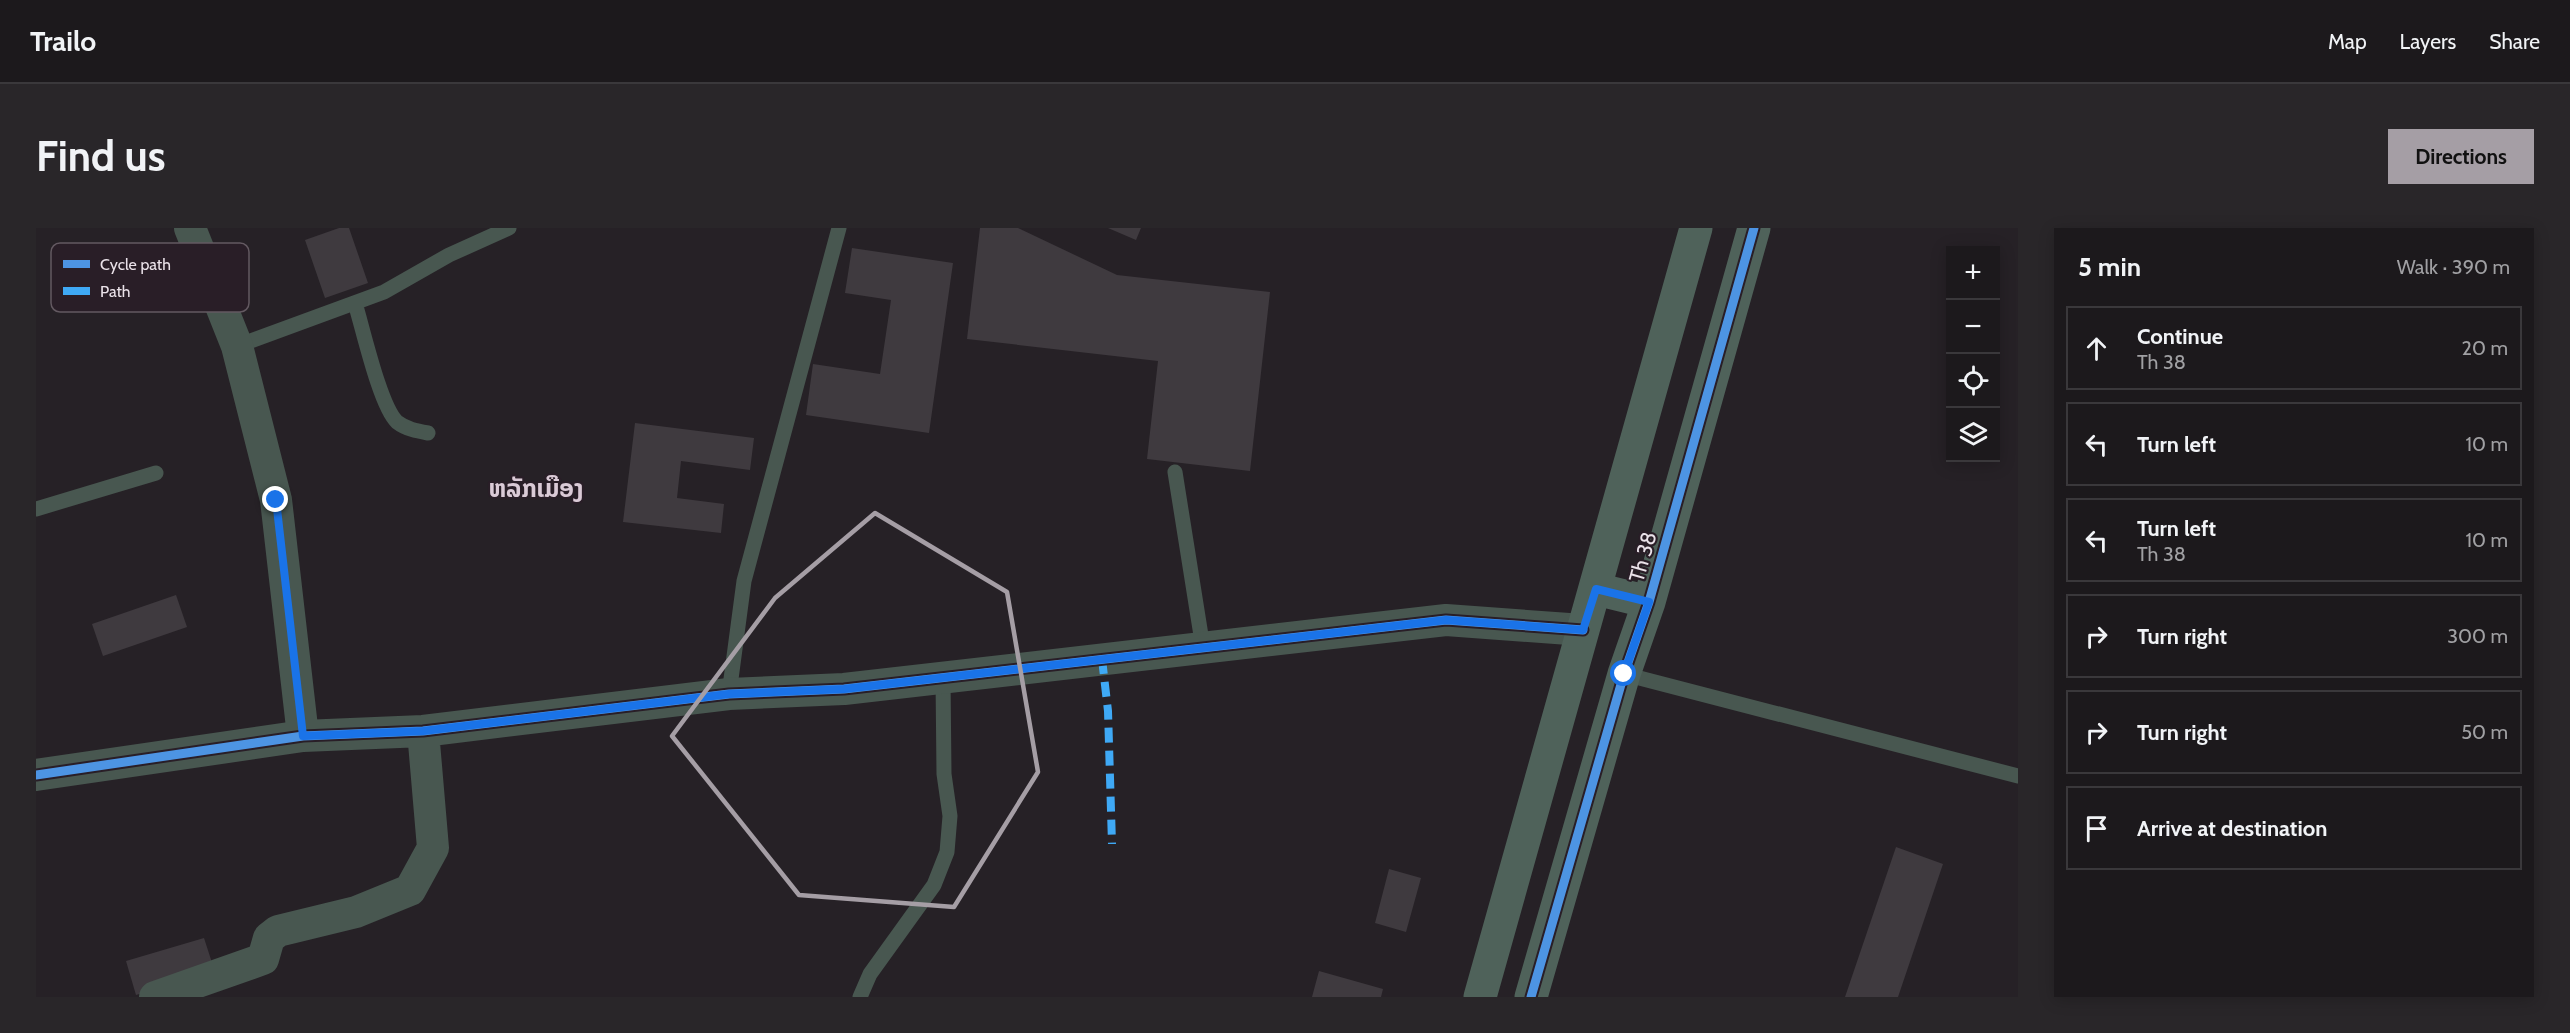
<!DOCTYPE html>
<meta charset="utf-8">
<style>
:root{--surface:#1c191c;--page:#292629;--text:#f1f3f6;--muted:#a0a0a3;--line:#3a383b;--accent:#a59ea5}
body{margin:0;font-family:Cabin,"Noto Sans Lao",sans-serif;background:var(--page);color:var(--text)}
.controls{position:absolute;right:18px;top:18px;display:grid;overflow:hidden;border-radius:0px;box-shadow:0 3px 15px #0003}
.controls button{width:54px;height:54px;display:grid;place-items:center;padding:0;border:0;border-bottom:2px solid var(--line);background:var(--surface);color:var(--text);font:30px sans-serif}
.stop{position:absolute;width:18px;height:18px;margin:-14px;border:4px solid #1a73e8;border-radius:50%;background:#fff}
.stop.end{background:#1a73e8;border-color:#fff;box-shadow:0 2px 6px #0008}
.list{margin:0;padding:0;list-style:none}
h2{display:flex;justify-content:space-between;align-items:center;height:78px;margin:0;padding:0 24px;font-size:26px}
h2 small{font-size:20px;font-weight:400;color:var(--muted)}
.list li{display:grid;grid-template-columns:39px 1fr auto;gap:18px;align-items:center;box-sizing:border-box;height:84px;margin:0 12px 12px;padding:0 12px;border:2px solid var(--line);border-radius:0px}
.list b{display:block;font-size:22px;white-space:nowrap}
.list p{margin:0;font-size:20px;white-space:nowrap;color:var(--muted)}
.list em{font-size:20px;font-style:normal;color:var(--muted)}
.icon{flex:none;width:33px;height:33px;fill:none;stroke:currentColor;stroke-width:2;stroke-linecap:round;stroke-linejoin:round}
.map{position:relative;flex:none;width:1982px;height:769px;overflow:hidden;border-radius:0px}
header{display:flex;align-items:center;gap:36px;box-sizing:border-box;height:84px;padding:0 30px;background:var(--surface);border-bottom:2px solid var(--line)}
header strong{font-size:28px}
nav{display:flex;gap:33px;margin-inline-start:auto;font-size:21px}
.intro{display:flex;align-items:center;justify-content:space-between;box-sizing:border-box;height:144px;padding:0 36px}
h1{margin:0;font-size:42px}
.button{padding:15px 27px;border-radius:0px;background:var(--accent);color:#111;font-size:21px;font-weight:700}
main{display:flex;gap:36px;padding:0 36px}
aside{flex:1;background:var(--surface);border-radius:0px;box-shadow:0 3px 15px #0003}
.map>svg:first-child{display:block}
.building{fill:#3f3a3f}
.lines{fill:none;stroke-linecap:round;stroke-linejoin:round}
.lane{stroke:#485750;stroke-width:15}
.street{stroke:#485750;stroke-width:32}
.secondary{stroke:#4f625a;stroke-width:33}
.quiet{stroke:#3fa9f5;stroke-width:8;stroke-dasharray:15 8;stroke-linecap:butt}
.cycleway-casing{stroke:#291e27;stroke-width:13}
.cycleway{stroke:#4d94e3;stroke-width:9}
.route{stroke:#1a73e8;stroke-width:8}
.marked{fill:none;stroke:#a59ea5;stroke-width:4.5;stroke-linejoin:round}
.labels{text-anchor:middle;stroke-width:4.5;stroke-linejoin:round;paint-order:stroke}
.street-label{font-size:21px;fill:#eae2e9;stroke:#291e27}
.quarter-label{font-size:24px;font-weight:bold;fill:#dacad6;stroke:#291e27}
.key{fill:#291e27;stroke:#635961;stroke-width:1.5}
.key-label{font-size:16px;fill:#eae2e9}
</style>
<header>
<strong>Trailo</strong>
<nav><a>Map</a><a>Layers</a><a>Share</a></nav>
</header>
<div class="intro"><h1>Find us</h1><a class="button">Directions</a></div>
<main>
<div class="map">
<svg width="1982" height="769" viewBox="0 0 1982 769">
<rect width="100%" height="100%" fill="#262126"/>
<path class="building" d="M303 0H313L332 55 289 70 269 12Z
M944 0H982L1081 47 1234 64 1214 243 1111 231 1122 133 931 111Z
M1072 0H1105L1100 12Z
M816 20 917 35 893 205 770 187 777 136 844 146 855 72 809 65Z
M599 195 718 210 714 242 645 233 641 270 688 276 685 305 587 294Z
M140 367 151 399 67 428 56 396Z
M1860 619 1907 636 1862 769H1809Z
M1353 641 1385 650 1370 704 1339 695Z
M168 710 179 744 100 767 90 733Z
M1283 743 1347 761 1345 769H1276Z"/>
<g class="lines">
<path class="lane" d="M319 75C327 101 344 178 361 194 370 201 381 203 392 205
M201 118 348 64 413 27 473 0
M1139 244 1167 420
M0 281 120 245
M1588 446 1982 548
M693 466 708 353 803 0
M824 769 834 746 898 657 911 624 914 588 908 546 907 450"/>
<path class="street" d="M154 0 201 118 240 272 267 508
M0 547 267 508 387 503 693 466 808 461 1410 392 1547 402
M119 769 227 731 233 710 242 703 320 684 374 662 397 620 387 503"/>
<path class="secondary" d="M1560 361 1613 374
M1444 769 1660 0
M1495 769 1588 446 1613 374 1718 0"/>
<path class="quiet" d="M1066 431 1072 483 1076 616"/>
<defs>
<path id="cycleway" d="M0 547 267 508 387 503 693 466 808 461 1410 392 1547 402
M1495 769 1588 446 1613 374 1718 0"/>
</defs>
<use href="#cycleway" class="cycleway-casing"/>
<use href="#cycleway" class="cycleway"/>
</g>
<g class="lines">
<path class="route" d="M240 272 267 508 387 503 693 466 808 461 1410 392 1547 402 1560 361 1613 374 1588 446"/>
</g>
<path class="marked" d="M839 285 971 364 1002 544 918 679 763 667 636 508 739 370Z"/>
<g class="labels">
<g class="street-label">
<text transform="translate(1607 329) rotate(-74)" y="7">Th 38</text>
</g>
<g class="quarter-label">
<text x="500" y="269">ຫລັກເມືອງ</text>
</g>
</g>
<rect x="15" y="15" width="198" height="69" rx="9" class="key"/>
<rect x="27" y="32" width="27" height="8" fill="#4d94e3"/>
<rect x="27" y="59" width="27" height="8" fill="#3fa9f5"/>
<g class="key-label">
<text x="64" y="42">Cycle path</text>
<text x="64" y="69">Path</text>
</g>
</svg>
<div class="controls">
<button>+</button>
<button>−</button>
<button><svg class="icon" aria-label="locate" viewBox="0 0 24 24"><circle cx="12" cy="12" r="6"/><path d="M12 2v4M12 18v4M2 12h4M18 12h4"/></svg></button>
<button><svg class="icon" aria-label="layers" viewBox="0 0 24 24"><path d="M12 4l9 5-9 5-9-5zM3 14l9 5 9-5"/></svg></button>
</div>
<div class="stop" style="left:1588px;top:446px"></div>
<div class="stop end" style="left:240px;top:272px"></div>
</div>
<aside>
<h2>5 min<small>Walk · 390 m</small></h2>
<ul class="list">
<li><svg class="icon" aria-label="ahead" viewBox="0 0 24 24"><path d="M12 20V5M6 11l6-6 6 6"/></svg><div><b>Continue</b><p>Th 38</p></div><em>20 m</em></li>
<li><svg class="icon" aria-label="left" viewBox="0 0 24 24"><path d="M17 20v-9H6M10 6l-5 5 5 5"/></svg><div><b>Turn left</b></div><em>10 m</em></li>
<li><svg class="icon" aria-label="left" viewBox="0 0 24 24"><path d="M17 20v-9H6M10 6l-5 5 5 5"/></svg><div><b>Turn left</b><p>Th 38</p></div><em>10 m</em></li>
<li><svg class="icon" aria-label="right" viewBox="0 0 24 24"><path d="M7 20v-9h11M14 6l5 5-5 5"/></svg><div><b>Turn right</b></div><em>300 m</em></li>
<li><svg class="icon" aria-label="right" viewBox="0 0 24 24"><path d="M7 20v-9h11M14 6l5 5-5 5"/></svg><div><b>Turn right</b></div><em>50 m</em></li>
<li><svg class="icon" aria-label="arrive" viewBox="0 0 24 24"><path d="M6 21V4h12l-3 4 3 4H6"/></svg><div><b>Arrive at destination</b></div></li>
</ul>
</aside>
</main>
